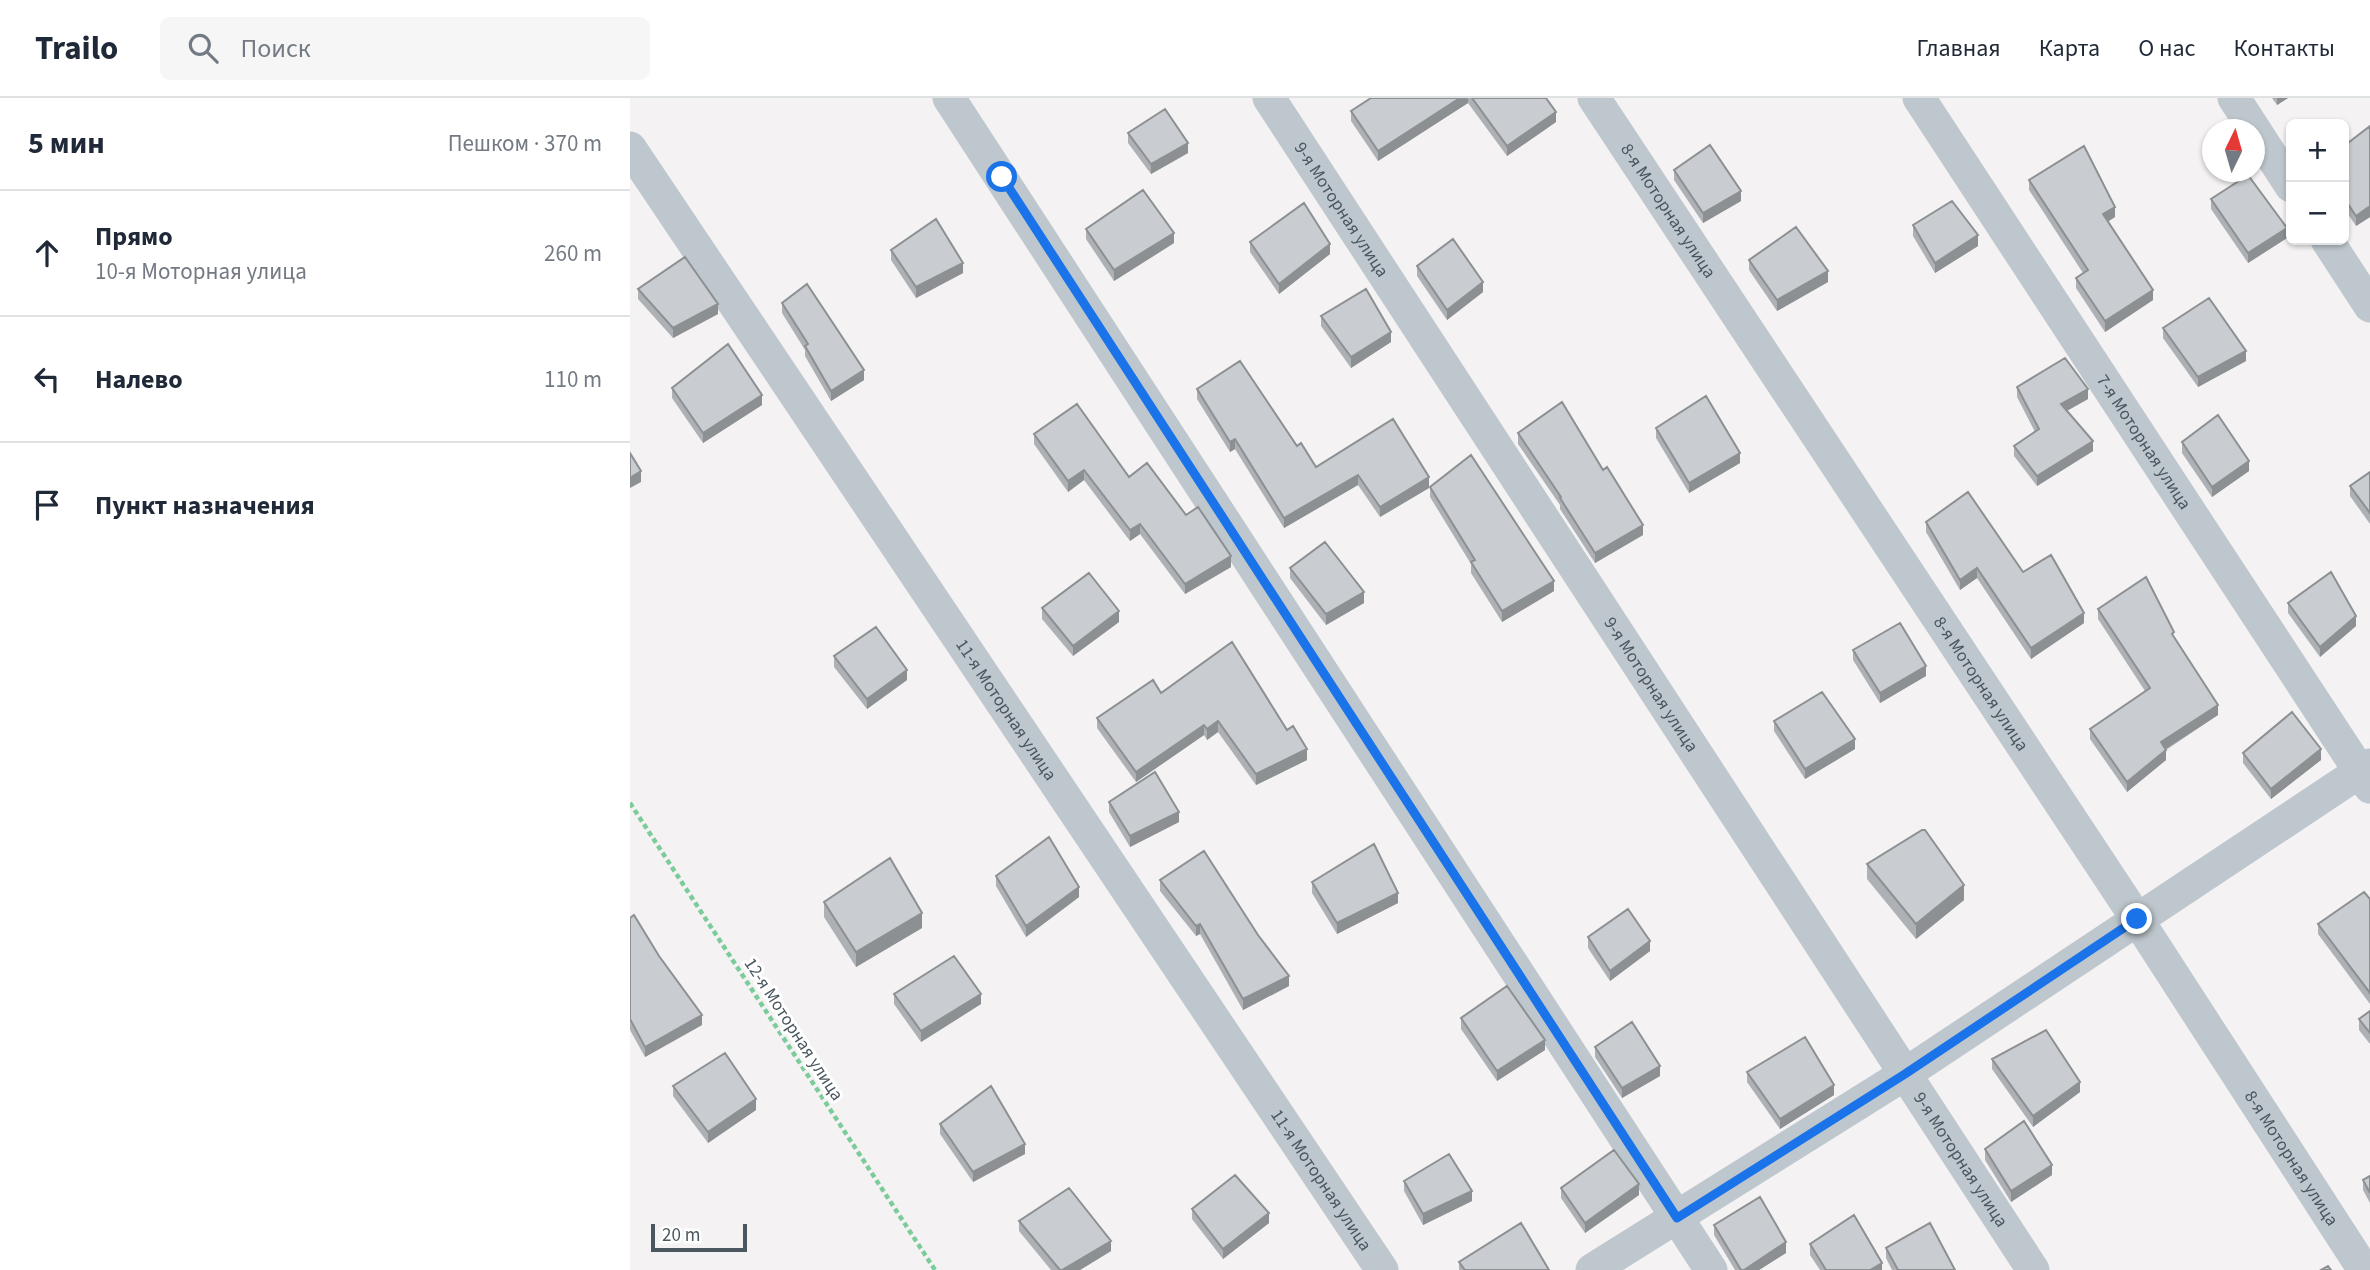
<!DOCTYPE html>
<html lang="ru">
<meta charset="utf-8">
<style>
:root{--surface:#fff;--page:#f6f6f7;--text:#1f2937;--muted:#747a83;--line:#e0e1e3}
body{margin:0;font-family:"Source Sans 3",sans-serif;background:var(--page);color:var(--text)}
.controls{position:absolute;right:21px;top:21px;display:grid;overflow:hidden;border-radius:10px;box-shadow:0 2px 5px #0004}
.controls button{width:63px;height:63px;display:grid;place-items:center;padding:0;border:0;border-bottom:2px solid var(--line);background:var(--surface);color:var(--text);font:35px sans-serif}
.compass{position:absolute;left:1572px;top:21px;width:63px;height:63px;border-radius:50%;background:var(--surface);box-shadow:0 2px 5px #0004;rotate:5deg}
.scale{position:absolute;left:21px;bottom:18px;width:96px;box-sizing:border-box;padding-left:7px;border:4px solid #4a575f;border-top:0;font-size:19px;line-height:24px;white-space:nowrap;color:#4a575f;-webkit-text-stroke:5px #fff;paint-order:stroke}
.stop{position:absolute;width:21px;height:21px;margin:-16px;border:5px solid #1a73e8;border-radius:50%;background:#fff}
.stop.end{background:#1a73e8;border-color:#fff;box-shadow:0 2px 7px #0008}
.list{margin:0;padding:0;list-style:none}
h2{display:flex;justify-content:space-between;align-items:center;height:91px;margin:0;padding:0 28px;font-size:30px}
h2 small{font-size:23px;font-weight:400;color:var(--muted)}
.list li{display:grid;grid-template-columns:46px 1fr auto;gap:21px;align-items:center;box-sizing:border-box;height:126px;padding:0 28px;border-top:2px solid var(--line)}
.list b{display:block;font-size:26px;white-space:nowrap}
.list p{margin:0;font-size:23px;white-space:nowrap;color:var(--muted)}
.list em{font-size:23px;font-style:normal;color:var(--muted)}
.icon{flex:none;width:38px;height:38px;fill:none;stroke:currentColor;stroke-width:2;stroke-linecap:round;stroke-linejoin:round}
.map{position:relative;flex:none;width:1740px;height:1172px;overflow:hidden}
header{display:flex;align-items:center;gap:42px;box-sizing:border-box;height:98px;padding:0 35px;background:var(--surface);border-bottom:2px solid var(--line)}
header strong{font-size:33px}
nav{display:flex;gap:38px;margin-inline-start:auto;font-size:24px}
.search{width:490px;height:63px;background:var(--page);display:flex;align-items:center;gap:18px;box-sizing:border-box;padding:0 24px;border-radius:10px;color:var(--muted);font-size:26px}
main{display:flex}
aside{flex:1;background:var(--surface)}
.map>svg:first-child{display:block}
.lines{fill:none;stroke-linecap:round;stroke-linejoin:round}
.path{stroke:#7bcc9a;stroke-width:4.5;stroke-dasharray:5 3.5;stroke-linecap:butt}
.street{stroke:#bec7cd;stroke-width:33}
.wall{fill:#adb0b4}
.shaded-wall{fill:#8d9092}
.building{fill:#c9cdd1;stroke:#8d9092;stroke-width:2}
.route{stroke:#1a73e8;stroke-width:9}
.labels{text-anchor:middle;stroke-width:6;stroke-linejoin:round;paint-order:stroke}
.street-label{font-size:18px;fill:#4a575f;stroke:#fff}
</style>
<header>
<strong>Trailo</strong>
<div class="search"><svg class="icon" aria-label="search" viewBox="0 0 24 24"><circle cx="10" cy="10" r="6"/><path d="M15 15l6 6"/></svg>Поиск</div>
<nav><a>Главная</a><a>Карта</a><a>О нас</a><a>Контакты</a></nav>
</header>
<main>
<aside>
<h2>5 мин<small>Пешком · 370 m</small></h2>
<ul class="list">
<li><svg class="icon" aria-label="ahead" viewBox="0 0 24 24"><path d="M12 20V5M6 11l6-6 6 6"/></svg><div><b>Прямо</b><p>10-я Моторная улица</p></div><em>260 m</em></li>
<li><svg class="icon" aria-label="left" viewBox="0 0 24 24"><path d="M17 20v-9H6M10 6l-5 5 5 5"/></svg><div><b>Налево</b></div><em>110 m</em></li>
<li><svg class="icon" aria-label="arrive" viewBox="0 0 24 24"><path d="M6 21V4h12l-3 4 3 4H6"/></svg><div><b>Пункт назначения</b></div></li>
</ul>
</aside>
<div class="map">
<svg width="1740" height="1172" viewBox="0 0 1740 1172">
<rect width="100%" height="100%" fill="#f4f2f2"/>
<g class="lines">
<path class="path" d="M0 705 305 1172"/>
<g class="street">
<path d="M319 0 1081 1172"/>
<path id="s1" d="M639 0 1403 1172"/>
<path id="s2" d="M964 0 1507 821 1734 1172"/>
<path id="s3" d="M1289 0 1740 689"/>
<path d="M1604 0 1661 88"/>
<path id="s4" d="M0 50 752 1172"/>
<path d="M1697 142 1740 208"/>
<path d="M962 1172 1275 976 1740 667"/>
</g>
</g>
<path class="wall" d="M741 0H916L926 24 877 58 838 5 748 63 721 23V13Z
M1642 0H1658L1647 7Z
M1740 28V119L1726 128 1714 110V48Z
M498 35 558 55 521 76 498 45Z
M1044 72 1111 103 1073 125 1044 82Z
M1399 82 1485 119 1478 124 1523 202 1475 234 1446 190V180L1453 175 1399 92Z
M1581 101 1657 140 1618 165 1581 111Z
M1283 127 1348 148 1305 175 1283 138Z
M456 131 544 145 484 183 456 141Z
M620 144 700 156 649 196 620 154Z
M261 152 333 175 286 200 261 162Z
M1119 162 1198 184 1147 213 1119 172Z
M787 168 853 194 817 222 787 178Z
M8 191 88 216 43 240 8 201Z
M152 205 234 282 201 303 175 258V252L152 215Z
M691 218 761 244 721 270 691 228Z
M1533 230 1616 263 1568 289 1533 240Z
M1387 289 1458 301 1437 313 1463 353 1407 388 1384 358V348L1405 334 1387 299Z
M42 290 132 307 73 345 42 300Z
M567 291 667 348 686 369 799 390 750 419 728 387 654 430 605 351 600 354 567 301Z
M1026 330 1110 365 1059 395 1026 340Z
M888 335 973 372 1013 437 965 465 930 411V407L888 346Z
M404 336 499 379 556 417 601 469 555 496 510 436 500 443 454 382 438 394 404 346Z
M1552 344 1619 373 1582 399 1552 355Z
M1740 374V426L1720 398V388Z
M800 389 924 493 872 524 841 475V466L800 399Z
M1296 424 1393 474 1454 525 1401 561 1347 480 1330 492 1296 434Z
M660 470 734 505 696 527 660 480Z
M1658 505 1726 528 1690 559 1658 515Z
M412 510 489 524 443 558 412 521Z
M1468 511 1544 540 1588 617 1536 652V662L1497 694 1460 641V631L1515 593 1468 521Z
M1223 552 1296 578 1250 605 1223 562Z
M204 558 277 582 237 611 204 569Z
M531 595 677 662 626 687 588 634 577 642 574 637 506 684 467 630V620Z
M1144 623 1225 651 1175 681 1144 633Z
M1613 655 1691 662 1641 701 1613 665Z
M479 704 549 724 500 749 479 714Z
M1237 766 1334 802 1286 841 1237 781Z
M366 778 449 799 396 839 366 788Z
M530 782 659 888 613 912 570 836 566 838 530 793Z
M682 784 768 805 707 836 682 795Z
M1740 801V906L1688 836V826Z
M194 804 292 830 226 869 194 819Z
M0 820 29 858 72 927 15 959 0 932Z
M958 839 1020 853 980 883 958 850Z
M264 896 351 906 291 944 264 906Z
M1740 913V946L1729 932V921Z
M831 920 915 952 867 983 831 931Z
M965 949 1030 978 992 1000 965 959Z
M1362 961 1450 994 1403 1029 1362 971Z
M1117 974 1204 997 1150 1031 1117 984Z
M43 988 126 1012 78 1045 43 998Z
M310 1026 395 1056 343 1084 310 1036Z
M1355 1051 1422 1077 1381 1104 1355 1062Z
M1740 1078V1105L1733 1092V1082Z
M774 1083 842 1103 793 1127 774 1093Z
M931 1090 1009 1097 955 1135 931 1100Z
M562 1111 639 1125 593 1161 562 1121Z
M389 1123 481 1153 450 1172H421L389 1133Z
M1084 1127 1156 1155 1129 1172H1105L1084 1137Z
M1180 1146 1252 1172H1190L1180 1157Z
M1256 1150 1325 1172H1262L1256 1160Z
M829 1164 919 1172H829Z"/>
<path class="shaded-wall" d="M830 0H838V5L748 63V53Z
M1647 0H1658L1647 7Z
M926 14V24L877 58V48Z
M558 45V55L521 76V66Z
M1111 93V103L1073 125V115Z
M1740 108V119L1726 128V118Z
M1485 109V119L1473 126V116Z
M1657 130V140L1618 165V155Z
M544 135V145L484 183V172Z
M1348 137V148L1305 175V165Z
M700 146V156L649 196V186Z
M333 165V175L286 200V189Z
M1198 173V184L1147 213V202Z
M853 184V194L817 222V212Z
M1523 192V202L1475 234V223Z
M88 206V216L43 240V230Z
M761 234V244L721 270V259Z
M1616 253V263L1568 289V279Z
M234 272V282L201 303V293Z
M1458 291V301L1431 316V306Z
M132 297V307L73 345V335Z
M605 341V351L600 354V344Z
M1463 343V353L1407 388V378Z
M1110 355V365L1059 395V385Z
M1619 363V373L1582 399V389Z
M454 372V382L438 394V383Z
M11 373V384L0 390V380Z
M728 377V387L654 430V420Z
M799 379V390L750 419V409Z
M510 426V436L500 443V432Z
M1013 427V437L965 465V455Z
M601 458V469L555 496V486Z
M1347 470V480L1330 492V482Z
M924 483V493L872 524V513Z
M734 494V505L696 527V516Z
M489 513V524L443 558V548Z
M1454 515V525L1401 561V550Z
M1726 518V528L1690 559V549Z
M1296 568V578L1250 605V595Z
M277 572V582L237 611V601Z
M1588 607V617L1531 654V644Z
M588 623V634L577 642V631Z
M574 627V637L506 684V674Z
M1225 641V651L1175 681V671Z
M677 651V662L626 687V676Z
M1691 651V662L1641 701V691Z
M1536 652V662L1497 694V684Z
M549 714V724L500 749V738Z
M1334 787V802L1286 841V826Z
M449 789V799L396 839V828Z
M768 795V805L707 836V825Z
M292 815V830L226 869V854Z
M570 826V836L566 838V828Z
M1020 843V853L980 883V873Z
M659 878V888L613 912V901Z
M351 896V906L291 944V933Z
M72 917V927L15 959V949Z
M915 942V952L867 983V973Z
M1030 968V978L992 1000V990Z
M1450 984V994L1403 1029V1018Z
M1204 987V997L1150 1031V1021Z
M126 1001V1012L78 1045V1034Z
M395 1046V1056L343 1084V1074Z
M1422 1067V1077L1381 1104V1093Z
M1009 1086V1097L955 1135V1125Z
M842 1093V1103L793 1127V1116Z
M639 1115V1125L593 1161V1151Z
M481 1143V1153L450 1172H432Z
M1156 1144V1155L1129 1172H1114Z
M1252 1165V1172H1240Z"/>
<path class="building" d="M741 0H830L748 53 721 13Z
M842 0H916L926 14 877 48Z
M535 11 558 45 521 66 498 35Z
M1740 28V108L1726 118 1714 100V48Z
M1080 47 1111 93 1073 115 1044 72Z
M1454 48 1485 109 1473 116 1523 192 1475 223 1446 180 1458 172 1399 82Z
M1618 77 1657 130 1618 155 1581 101Z
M513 92 544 135 484 172 456 131Z
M1322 103 1348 137 1305 165 1283 127Z
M674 105 700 146 649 186 620 144Z
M306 121 333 165 286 189 261 152Z
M1166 129 1198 173 1147 202 1119 162Z
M823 141 853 184 817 212 787 168Z
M55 159 88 206 43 230 8 191Z
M177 186 234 272 201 293 175 248 178 246 152 205Z
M736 191 761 234 721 259 691 218Z
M1579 200 1616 253 1568 279 1533 230Z
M98 246 132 297 73 335 42 290Z
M1435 260 1458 291 1431 306 1463 343 1407 378 1384 348 1409 331 1387 289Z
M610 263 667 348 671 345 686 369 763 321 799 379 750 409 728 377 654 420 605 341 600 344 567 291Z
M1076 298 1110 355 1059 385 1026 330Z
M932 304 973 372 977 369 1013 427 965 455 930 400 931 399 888 335Z
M447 306 499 379 517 365 556 417 568 409 601 458 555 486 510 426 500 432 454 372 438 383 404 336Z
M1588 317 1619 363 1582 389 1552 344Z
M0 355 11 373 0 380Z
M841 357 924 483 872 513 841 464 845 462 800 389Z
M1740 374V415L1720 388Z
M1338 394 1393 474 1421 457 1454 515 1401 550 1347 470 1330 482 1296 424Z
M695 444 734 494 696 516 660 470Z
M1701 474 1726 518 1690 549 1658 505Z
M459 475 489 513 443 548 412 510Z
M1516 479 1544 534 1542 536 1588 607 1531 644 1536 652 1497 684 1460 631 1520 590 1468 511Z
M1270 525 1296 568 1250 595 1223 552Z
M246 529 277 572 237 601 204 558Z
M602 544 657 632 663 628 677 651 626 676 588 623 577 631 574 627 506 674 467 620 523 582 531 595Z
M1192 594 1225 641 1175 671 1144 623Z
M1662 614 1691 651 1641 691 1613 655Z
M525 674 549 714 500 738 479 704Z
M1292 732H1295L1334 787 1286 826 1237 766Z
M419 739 449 789 396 828 366 778Z
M744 746 768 795 707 825 682 784Z
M574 753 628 837 659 878 613 901 570 826 566 828 530 782Z
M260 760 292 815 226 854 194 804Z
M1734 794 1740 801V895L1688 826Z
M998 811 1020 843 980 873 958 839Z
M4 817 29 858 72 917 15 949 0 921V820Z
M324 858 351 896 291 933 264 896Z
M877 888 915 942 867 973 831 920Z
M1740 913V935L1729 921Z
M1002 924 1030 968 992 990 965 949Z
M1416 932 1450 984 1403 1018 1362 961Z
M1175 939 1204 987 1150 1021 1117 974Z
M95 955 126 1001 78 1034 43 988Z
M361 988 395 1046 343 1074 310 1026Z
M1394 1023 1422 1067 1381 1093 1355 1051Z
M984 1052 1009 1086 955 1125 931 1090Z
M819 1056 842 1093 793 1116 774 1083Z
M605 1077 639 1115 593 1151 562 1111Z
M1740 1078V1095L1733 1082Z
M439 1090 481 1143 432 1172H430L389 1123Z
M1130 1099 1156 1144 1114 1172H1111L1084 1127Z
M1224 1117 1252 1165 1240 1172H1196L1180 1146Z
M891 1125 919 1172H835L829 1164Z
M1300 1125 1325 1172H1268L1256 1150Z
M1698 1168 1701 1172H1691Z"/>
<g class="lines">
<path class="route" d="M372 79 1047 1120 1275 976 1507 821"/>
</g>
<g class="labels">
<g class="street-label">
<text dy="6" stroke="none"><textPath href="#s1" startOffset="133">9-я Моторная улица</textPath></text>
<text dy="6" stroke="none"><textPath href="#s2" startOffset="135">8-я Моторная улица</textPath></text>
<text dy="6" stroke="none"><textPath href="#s3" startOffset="411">7-я Моторная улица</textPath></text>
<text dy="6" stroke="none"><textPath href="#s2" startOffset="702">8-я Моторная улица</textPath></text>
<text dy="6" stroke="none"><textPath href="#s1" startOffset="700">9-я Моторная улица</textPath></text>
<text dy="6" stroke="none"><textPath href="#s4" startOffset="676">11-я Моторная улица</textPath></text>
<text transform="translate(164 931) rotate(57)" y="6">12-я Моторная улица</text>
<text dy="6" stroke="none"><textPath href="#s2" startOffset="1269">8-я Моторная улица</textPath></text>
<text dy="6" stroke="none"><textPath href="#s1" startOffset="1267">9-я Моторная улица</textPath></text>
<text dy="6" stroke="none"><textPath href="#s4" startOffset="1242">11-я Моторная улица</textPath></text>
</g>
</g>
</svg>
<div class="controls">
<button>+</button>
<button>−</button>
</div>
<svg class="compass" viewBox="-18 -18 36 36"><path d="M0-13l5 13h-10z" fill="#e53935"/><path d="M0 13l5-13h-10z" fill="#747a83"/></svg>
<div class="scale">20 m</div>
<div class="stop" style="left:372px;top:79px"></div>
<div class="stop end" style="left:1507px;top:821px"></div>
</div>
</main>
